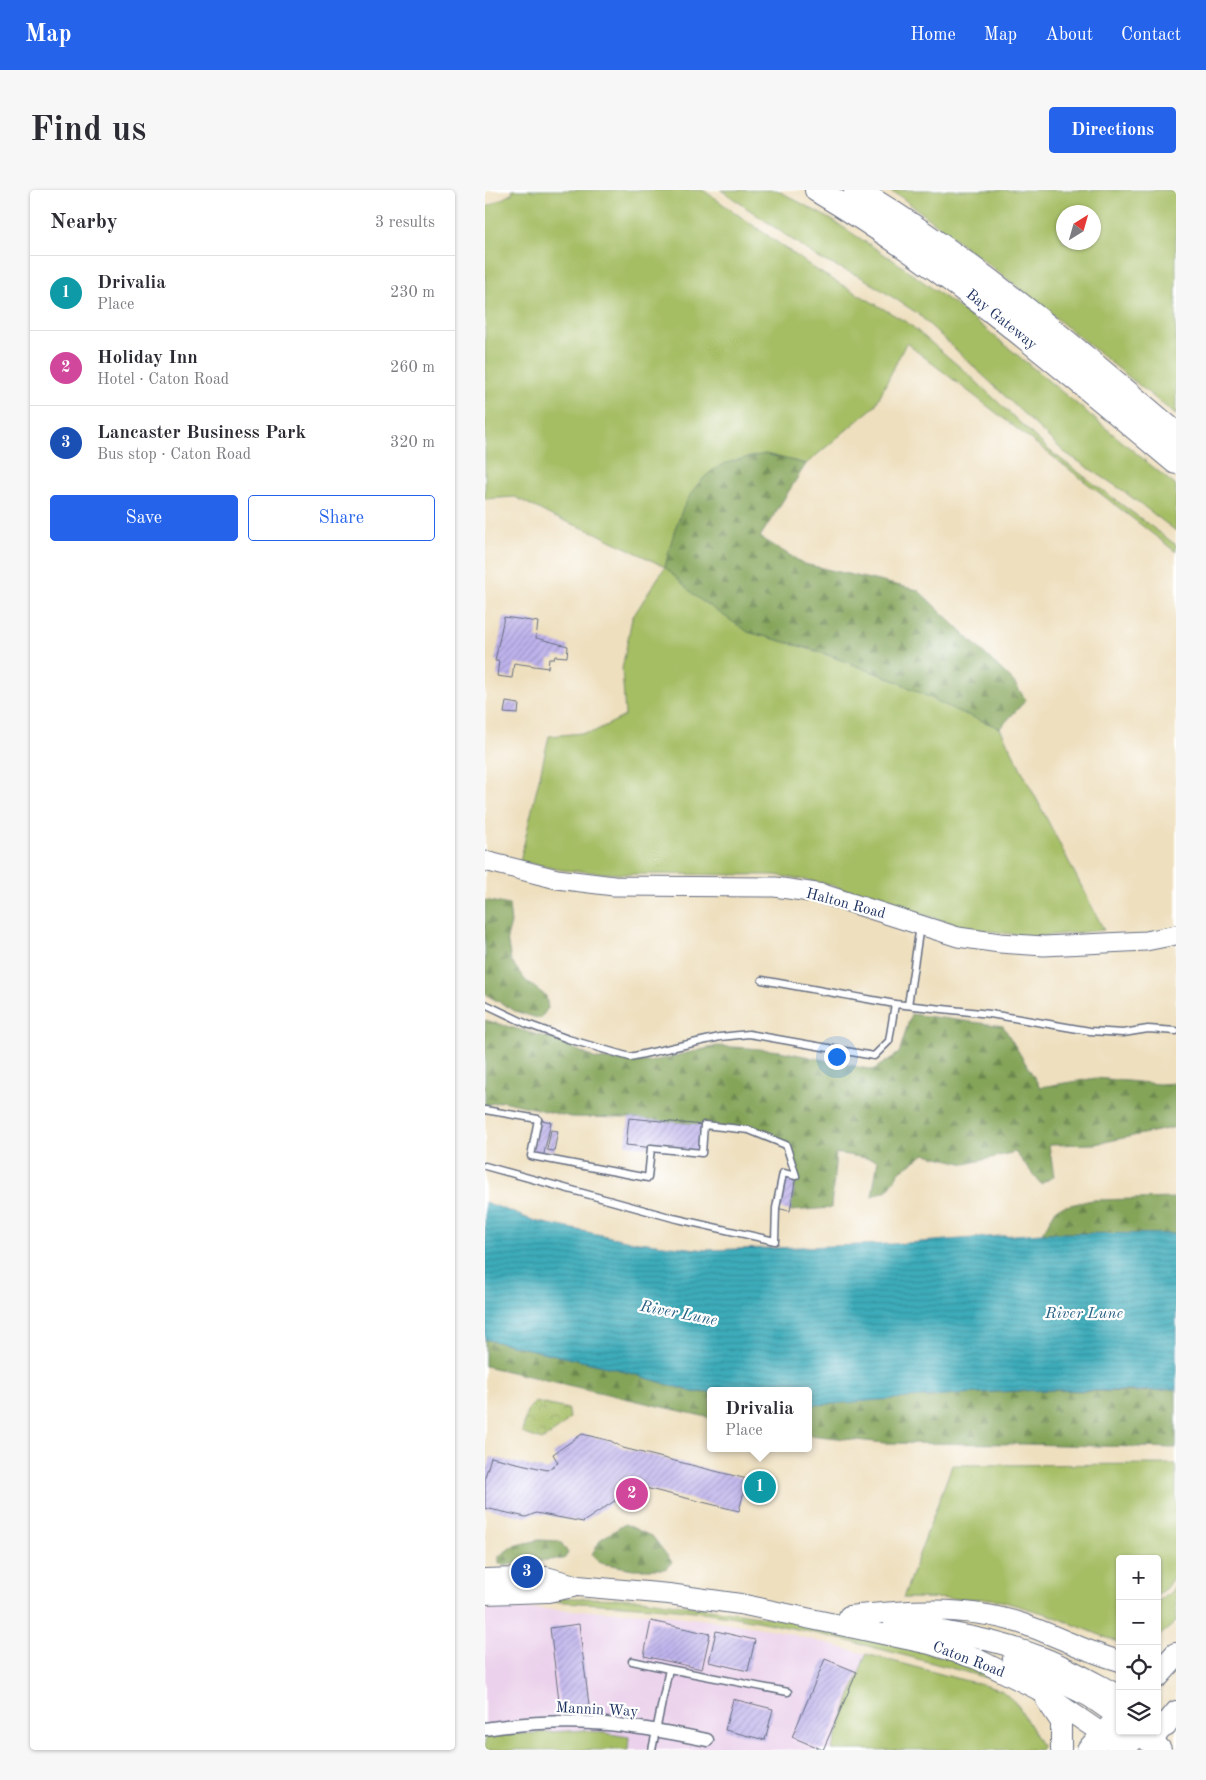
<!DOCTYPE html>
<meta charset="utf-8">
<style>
:root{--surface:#fff;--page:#f7f7f7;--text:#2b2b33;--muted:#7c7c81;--line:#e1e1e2;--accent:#2563eb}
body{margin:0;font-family:"Old Standard TT",serif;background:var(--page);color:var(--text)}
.controls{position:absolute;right:15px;bottom:15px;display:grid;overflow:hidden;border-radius:5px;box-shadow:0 1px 4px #0004}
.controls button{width:45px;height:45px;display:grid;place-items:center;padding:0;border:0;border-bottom:1px solid var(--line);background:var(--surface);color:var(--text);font:25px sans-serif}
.compass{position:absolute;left:571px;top:15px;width:45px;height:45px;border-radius:50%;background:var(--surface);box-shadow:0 1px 4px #0004;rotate:37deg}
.you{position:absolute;left:351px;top:866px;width:18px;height:18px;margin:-12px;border:4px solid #fff;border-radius:50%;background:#1a73e8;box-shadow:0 0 0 8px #1a73e833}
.badge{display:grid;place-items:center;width:32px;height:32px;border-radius:50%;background:var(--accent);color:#fff;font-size:16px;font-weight:700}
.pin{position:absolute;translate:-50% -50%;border:2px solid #fff;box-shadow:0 1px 5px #0006}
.popup{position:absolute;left:222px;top:1197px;width:105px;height:65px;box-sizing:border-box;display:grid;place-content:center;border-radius:5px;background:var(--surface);filter:drop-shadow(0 1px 4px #0005);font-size:16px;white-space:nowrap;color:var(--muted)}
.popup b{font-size:19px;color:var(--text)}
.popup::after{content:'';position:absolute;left:50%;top:100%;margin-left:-10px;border:10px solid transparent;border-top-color:var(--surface)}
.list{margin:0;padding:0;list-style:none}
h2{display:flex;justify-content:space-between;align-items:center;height:65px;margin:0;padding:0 20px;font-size:21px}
h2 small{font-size:16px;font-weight:400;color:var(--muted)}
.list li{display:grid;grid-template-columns:32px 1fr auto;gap:15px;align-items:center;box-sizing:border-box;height:75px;padding:0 20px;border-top:1px solid var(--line)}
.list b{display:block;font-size:19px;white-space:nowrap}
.list p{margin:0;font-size:16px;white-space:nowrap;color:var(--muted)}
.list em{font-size:16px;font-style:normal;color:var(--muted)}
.actions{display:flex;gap:10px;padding:15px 20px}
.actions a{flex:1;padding:11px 0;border:1px solid var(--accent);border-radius:5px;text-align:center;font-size:18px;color:var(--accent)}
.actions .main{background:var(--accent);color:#fff}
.icon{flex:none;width:28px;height:28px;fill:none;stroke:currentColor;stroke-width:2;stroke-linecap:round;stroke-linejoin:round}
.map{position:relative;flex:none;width:691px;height:1560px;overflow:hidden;border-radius:5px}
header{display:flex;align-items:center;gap:30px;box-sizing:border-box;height:70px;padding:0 25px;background:var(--accent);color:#fff}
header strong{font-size:24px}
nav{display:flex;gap:28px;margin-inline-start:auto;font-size:18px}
.intro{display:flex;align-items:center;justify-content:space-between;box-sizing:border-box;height:120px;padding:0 30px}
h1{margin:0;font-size:35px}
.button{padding:12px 22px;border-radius:5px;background:var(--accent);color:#fff;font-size:18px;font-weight:700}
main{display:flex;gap:30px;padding:0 30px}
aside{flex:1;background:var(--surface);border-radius:5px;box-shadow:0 1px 4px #0004}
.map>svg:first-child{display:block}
.built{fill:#ebd1eb}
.grass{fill:#a5bd63;stroke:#607660;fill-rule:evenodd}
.forest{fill:url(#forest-firs);stroke:#506a5c}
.park{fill:url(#park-crowns);stroke:#607660}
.water{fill:url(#water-rules);stroke:#2c6e8c}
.building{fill:url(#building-hatch)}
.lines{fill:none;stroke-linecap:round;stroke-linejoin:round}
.lane-casing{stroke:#656d80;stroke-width:9}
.street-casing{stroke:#656d80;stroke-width:15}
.secondary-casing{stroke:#656d80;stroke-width:21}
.primary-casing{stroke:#656d80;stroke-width:22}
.highway-casing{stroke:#656d80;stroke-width:26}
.lane{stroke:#fff;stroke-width:6}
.street{stroke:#fff;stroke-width:12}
.secondary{stroke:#fff;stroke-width:19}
.primary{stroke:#fff;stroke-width:20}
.highway{stroke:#fff;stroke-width:24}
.labels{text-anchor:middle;stroke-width:4.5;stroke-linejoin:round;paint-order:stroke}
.street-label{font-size:15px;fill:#1b2f5e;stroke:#fff}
.water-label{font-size:16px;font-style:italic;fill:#296183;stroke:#fff}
</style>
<header>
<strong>Map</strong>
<nav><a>Home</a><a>Map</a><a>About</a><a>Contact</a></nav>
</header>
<div class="intro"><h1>Find us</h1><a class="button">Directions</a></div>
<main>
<aside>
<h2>Nearby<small>3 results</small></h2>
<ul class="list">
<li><span class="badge" style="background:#0f9aa8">1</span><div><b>Drivalia</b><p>Place</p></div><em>230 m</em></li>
<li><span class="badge" style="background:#d1479c">2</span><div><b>Holiday Inn</b><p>Hotel · Caton Road</p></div><em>260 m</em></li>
<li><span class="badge" style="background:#1a4fb4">3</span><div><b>Lancaster Business Park</b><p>Bus stop · Caton Road</p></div><em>320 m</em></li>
</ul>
<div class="actions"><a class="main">Save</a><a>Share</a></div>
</aside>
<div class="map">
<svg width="691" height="1560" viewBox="0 0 691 1560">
<defs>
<pattern id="forest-firs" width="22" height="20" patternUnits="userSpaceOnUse" patternTransform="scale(1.25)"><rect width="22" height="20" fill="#84a459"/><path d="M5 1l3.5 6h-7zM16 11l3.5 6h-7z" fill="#6b864d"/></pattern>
<pattern id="park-crowns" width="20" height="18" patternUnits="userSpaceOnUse" patternTransform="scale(1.25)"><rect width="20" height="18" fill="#a5bd63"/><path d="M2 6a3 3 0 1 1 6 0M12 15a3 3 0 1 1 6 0" fill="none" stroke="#869a55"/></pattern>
<pattern id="water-rules" width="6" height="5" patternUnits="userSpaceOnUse" patternTransform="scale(1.25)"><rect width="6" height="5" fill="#3dacba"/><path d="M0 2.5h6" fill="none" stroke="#328c9a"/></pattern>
<pattern id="building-hatch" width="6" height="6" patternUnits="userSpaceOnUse" patternTransform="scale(1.25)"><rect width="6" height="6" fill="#bfb3ec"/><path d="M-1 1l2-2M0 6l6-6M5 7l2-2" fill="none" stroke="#9a92c2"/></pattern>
</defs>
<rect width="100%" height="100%" fill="#fff"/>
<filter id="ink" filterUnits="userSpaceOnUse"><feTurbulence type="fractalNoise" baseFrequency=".02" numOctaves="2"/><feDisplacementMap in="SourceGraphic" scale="10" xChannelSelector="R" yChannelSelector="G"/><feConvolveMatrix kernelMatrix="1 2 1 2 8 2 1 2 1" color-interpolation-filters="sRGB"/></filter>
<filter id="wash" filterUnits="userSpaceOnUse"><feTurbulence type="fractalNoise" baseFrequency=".0096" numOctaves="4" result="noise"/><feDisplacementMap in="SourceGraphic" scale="20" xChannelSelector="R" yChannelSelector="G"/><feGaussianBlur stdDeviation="1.12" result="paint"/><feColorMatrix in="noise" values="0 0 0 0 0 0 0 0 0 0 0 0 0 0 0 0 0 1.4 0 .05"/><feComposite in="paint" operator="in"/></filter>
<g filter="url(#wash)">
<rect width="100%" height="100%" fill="#eedfbe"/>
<path class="built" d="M55 1419 165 1423 231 1431 290 1440 381 1464 346 1560H143L144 1547 100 1540 0 1546V1420Z"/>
<path class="grass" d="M27 0H218L333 81 423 133 482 183 565 261 691 355V362L421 153 390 216 321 274 280 264 263 442C314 455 363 470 411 491 446 507 479 524 515 538L619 740 548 747 477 737 339 693 290 685 134 684 77 680 35 671 64 546 108 542 140 526 137 479 147 428 180 377 111 343 69 327 30 307 0 309V18L28 3Z
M236 0H292L347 30 414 74 485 126 691 296V341L637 300 579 262 432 123 378 88 335 69Z
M403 0H691V225L525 91 416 7ZM578 22H608V52H578Z
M691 1274V1383L681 1398 672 1405V1369H635V1453L565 1425 509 1409 418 1408 467 1275Z
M691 1394V1432L672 1448V1412L686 1402Z
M20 1407 156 1409 322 1433 483 1473 517 1492C417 1465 319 1436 217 1422 152 1413 86 1415 20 1407Z
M381 1464 516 1500 533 1515 557 1557 555 1560H346Z
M100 1540 144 1547 143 1560H0V1546Z"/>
<path class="forest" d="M280 264 321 274 275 347 319 374 433 400 528 491 541 510 515 538 472 521 411 491 330 460 263 442 211 407 180 377C189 339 200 292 239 274 251 269 267 267 280 264Z
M0 710 24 715 26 733 22 748 26 771 41 791 61 806 63 818 55 829 30 821 0 804Z
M426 824 518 836 555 897 611 888 674 894 691 893V937L610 954 564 955 569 986 556 994 530 962 481 974 440 964 415 981 403 1000 387 1006 393 970 351 963 346 1018 305 1021 311 986 301 955 264 940 144 928 86 927 18 911 0 915V830L71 850 111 869 164 872 232 856 264 858 295 861 388 880 414 863Z
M691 1008V1044L557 1043 572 1018 607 1010Z
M0 1149 132 1179 208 1202 226 1203V1228L0 1176Z
M691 1199V1258L539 1254 399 1253 324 1245V1214L468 1204 556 1200 656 1202Z
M140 1334 168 1347 187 1372 181 1379H148L115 1373 107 1364 116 1349Z
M54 1350 75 1351 83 1363 79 1369C57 1369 36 1376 14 1374V1366L28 1356Z"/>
<path class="park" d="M50 1212 83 1219 85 1228 75 1238 57 1250 37 1243 42 1221Z"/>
<path class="water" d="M0 1012 50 1031 145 1051 221 1060 409 1054 556 1043 691 1044V1199C645 1203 600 1199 555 1200 479 1202 403 1210 328 1215L324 1214V1201L208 1202 132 1179 0 1149Z"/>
<g id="blocks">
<path class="building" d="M19 427 53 432 51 448 83 456 82 467 70 466 69 469H64L63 478 29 473 27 488 12 486 14 471H10Z
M21 512 34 514 33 524 19 523Z
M144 928 219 935 217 963 141 955Z
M53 929 66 932 58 968 46 966Z
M66 940 73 941 69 961 62 960Z
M298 983 311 986 305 1021 291 1018Z
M97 1244 126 1251 138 1258 262 1289 254 1321 152 1296 98 1332 51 1323 41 1327 0 1318V1287L6 1267 62 1280 73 1273 68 1264Z
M270 1291 282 1294 280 1303 268 1300Z
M166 1431 225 1444 217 1479 159 1466Z
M94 1434 104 1515 75 1518 65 1438Z
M231 1441 270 1450 263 1481 224 1472Z
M340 1469 372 1482 338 1560 307 1547Z
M248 1509 288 1519 280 1550 240 1540Z"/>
</g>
</g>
<g filter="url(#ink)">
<use href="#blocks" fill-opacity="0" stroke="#656d80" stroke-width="1"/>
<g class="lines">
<defs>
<path id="lane" d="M277 790 410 814
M0 814 42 834 83 849 145 867 235 847 264 844 389 866 404 851 410 814 505 824 605 841 638 843 663 839 691 841
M423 815 435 736
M0 920 53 929 46 966 163 988 166 958 217 963 219 935 264 940 301 955 311 986 298 983 291 1018 290 1051 188 1028 0 976
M147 1471 184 1479 167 1560
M184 1479 303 1502"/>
<path id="street" d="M0 1539C83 1526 141 1533 222 1550"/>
<path id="secondary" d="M0 671 72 689 129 696 290 697 338 704 473 747 515 753 559 756 661 751 691 745"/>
<path id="primary" d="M0 1389 61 1387 93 1396 184 1404 255 1414 445 1454 492 1469 552 1499 631 1553
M0 1404 63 1402 88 1397
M364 1426C421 1420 479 1415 535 1433 568 1444 601 1462 635 1471
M409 1433C459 1441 511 1449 559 1468 585 1478 610 1493 635 1506
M528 1469 605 1507 635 1528
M561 1510 576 1532V1560
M670 1547 691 1521"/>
<path id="highway" d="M332 0C462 77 576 176 691 272
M371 0C486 69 589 157 691 244
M672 1486 691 1465
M672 1536 680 1535
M656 1541 674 1560
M604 1560 635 1527
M634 1560 657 1541"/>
</defs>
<use href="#lane" class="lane-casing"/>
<use href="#street" class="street-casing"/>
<use href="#secondary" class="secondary-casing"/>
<use href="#primary" class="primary-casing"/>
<use href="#highway" class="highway-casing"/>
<use href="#lane" class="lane"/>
<use href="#street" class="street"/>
<use href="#secondary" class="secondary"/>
<use href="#primary" class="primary"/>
<use href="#highway" class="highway"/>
</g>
</g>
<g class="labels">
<g class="street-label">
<text transform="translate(517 129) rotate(39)" y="5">Bay Gateway</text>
<text transform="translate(361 713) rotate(15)" y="5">Halton Road</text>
<text transform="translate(484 1469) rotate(21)" y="5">Caton Road</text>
<text transform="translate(112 1519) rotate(3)" y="5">Mannin Way</text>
</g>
<g class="water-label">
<text transform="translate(194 1122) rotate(11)" y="6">River Lune</text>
<text x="599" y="1128">River Lune</text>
</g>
</g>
</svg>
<div class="controls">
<button>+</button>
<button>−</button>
<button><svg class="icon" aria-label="locate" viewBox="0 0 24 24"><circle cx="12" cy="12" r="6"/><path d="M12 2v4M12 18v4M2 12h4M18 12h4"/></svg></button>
<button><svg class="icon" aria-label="layers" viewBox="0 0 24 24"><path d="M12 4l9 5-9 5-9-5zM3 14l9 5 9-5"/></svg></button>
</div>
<svg class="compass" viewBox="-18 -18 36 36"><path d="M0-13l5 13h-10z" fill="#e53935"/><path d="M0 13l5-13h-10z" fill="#7c7c81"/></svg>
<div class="you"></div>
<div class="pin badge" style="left:275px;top:1297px;background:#0f9aa8">1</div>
<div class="popup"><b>Drivalia</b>Place</div>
<div class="pin badge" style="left:147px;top:1304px;background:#d1479c">2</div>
<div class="pin badge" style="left:42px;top:1382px;background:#1a4fb4">3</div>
</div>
</main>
